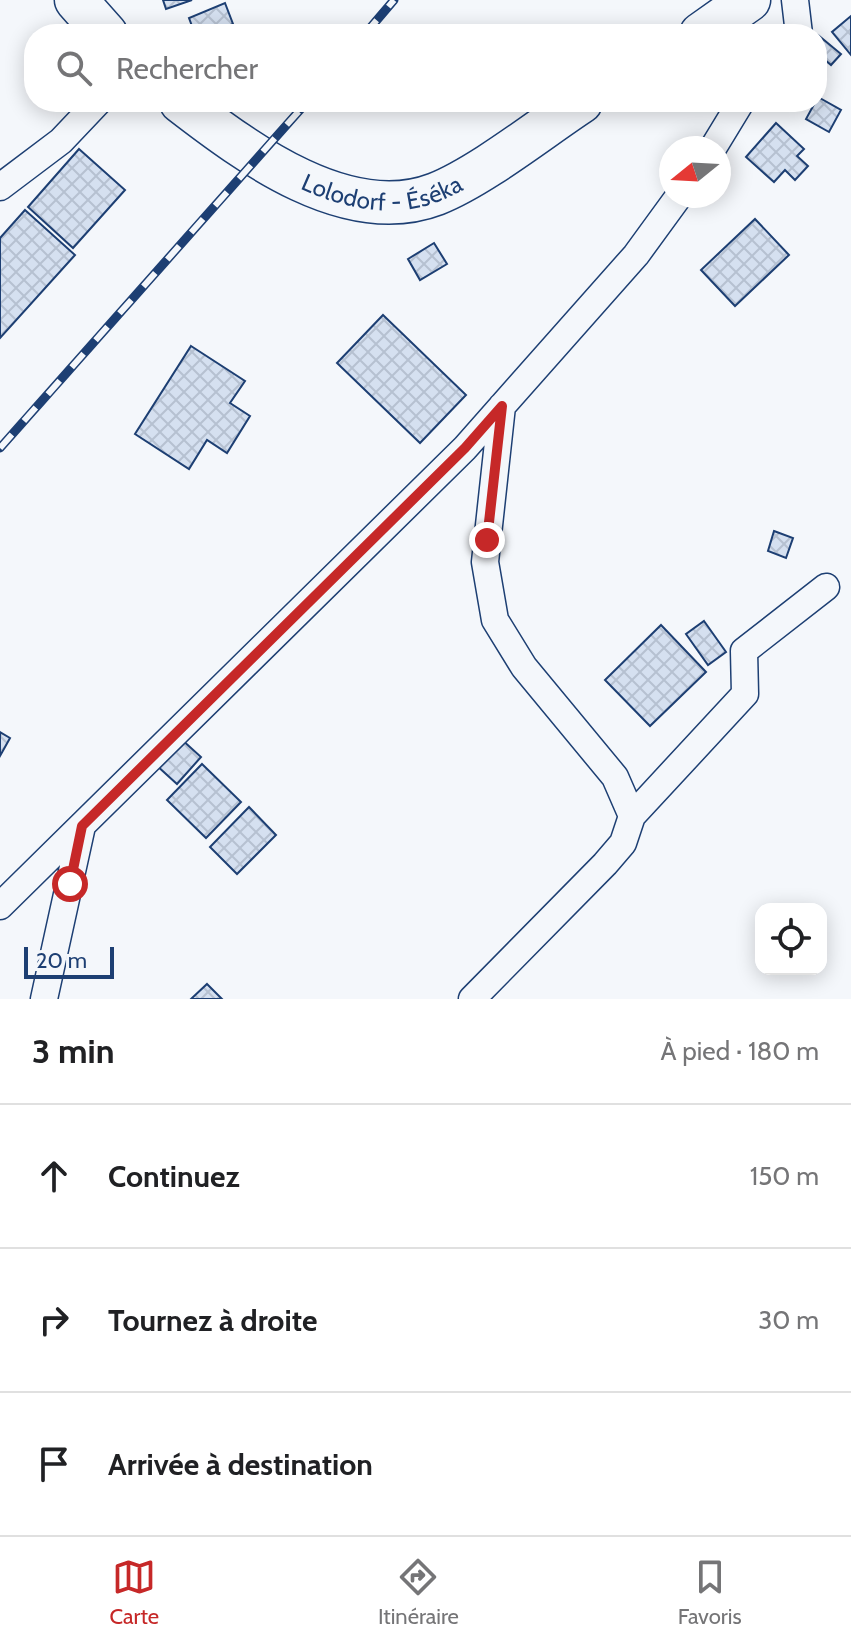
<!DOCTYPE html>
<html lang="fr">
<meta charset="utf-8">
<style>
:root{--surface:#fff;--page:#f2f2f2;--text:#202124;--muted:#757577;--line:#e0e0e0;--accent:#c62828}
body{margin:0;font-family:Cabin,sans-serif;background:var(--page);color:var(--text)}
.controls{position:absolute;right:24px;bottom:24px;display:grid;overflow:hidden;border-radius:16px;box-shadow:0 4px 20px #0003}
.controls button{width:72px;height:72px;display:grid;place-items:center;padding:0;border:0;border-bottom:2px solid var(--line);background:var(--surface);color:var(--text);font:40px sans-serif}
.compass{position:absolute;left:659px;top:136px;width:72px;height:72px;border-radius:50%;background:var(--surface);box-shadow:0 4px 20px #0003;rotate:252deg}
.scale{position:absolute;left:24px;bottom:20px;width:90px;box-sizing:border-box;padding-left:8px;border:4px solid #1d3f73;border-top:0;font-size:22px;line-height:28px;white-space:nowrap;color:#1d3f73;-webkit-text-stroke:6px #f4f7fb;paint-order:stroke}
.stop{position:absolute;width:24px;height:24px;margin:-18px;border:6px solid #c62828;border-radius:50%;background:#fff}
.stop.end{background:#c62828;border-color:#fff;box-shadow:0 2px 8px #0008}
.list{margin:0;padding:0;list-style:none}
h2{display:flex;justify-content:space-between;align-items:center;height:104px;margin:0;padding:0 32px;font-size:34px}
h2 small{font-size:26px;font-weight:400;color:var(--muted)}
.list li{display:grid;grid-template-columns:52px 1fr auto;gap:24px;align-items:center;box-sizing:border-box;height:144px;padding:0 32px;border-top:2px solid var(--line)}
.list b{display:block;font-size:30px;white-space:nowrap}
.list em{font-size:26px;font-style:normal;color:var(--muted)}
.icon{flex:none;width:44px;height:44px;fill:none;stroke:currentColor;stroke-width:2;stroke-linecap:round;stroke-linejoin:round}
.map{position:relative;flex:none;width:851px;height:999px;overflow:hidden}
.search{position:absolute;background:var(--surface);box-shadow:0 4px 20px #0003;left:24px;right:24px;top:24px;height:88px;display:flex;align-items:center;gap:20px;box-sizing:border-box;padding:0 28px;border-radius:32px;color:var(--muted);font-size:30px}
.sheet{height:536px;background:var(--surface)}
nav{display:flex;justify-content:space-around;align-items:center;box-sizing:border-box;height:112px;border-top:2px solid var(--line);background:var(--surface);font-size:22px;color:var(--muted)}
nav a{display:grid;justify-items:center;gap:4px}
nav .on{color:var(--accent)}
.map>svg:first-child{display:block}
.building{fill:url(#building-cross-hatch);stroke:#1d3f73;stroke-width:2}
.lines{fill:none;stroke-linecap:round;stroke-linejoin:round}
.minor-casing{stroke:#1d3f73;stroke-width:29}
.primary-casing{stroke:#1d3f73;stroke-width:45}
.minor{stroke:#f4f7fb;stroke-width:26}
.primary{stroke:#f4f7fb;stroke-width:42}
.rail-casing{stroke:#1d3f73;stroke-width:9}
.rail{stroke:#f4f7fb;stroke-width:6;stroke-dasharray:18;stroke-linecap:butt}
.route{stroke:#c62828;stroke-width:10}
.labels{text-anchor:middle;stroke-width:6;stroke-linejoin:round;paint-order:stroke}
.street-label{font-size:24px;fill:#1d3f73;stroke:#f4f7fb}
</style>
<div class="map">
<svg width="851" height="999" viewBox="0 0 851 999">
<defs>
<pattern id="building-cross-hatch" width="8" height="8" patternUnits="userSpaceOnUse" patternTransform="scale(2)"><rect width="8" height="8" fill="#d5e0f0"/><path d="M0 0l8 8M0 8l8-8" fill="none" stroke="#b6c1d1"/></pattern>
</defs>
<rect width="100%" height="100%" fill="#f4f7fb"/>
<path class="building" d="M163 0H192L166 9Z
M225 3 233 24 209 34H195L189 18Z
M851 16V55L832 32Z
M818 35 841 54 831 65 817 53Z
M818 97 841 110 829 132 806 119Z
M776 123 804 149 797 156 808 166 795 180 785 170 774 182 746 157Z
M79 149 125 190 73 248 28 207Z
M25 210 75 255 0 338V238Z
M755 219 789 255 735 306 701 270Z
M434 243 447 264 420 280 408 259Z
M383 315 466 395 420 443 337 363Z
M191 346 245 381 230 403 250 416 227 453 207 440 189 469 135 434Z
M774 531 793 538 786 558 768 551Z
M704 621 726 652 708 665 686 634Z
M661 625 706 672 650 726 605 680Z
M0 732 10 738 0 756Z
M180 738 201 757 177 784 156 765Z
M202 764 241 802 206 838 167 800Z
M249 807 276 835 237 874 210 847Z
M207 984 222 999H191Z"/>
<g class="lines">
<defs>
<path id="minor" d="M795 0 799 34
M713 148 741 102
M0 187 61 141 98 102
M632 816 745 694 744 651 826 587
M0 906 465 448 636 255 679 196
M44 999 82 826
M472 999 605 864 623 843 632 816 615 777 524 667 495 620 485 562 502 406"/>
<g id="primary">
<path d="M76 0 106 34"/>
<path d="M701 34 749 0"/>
<path id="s1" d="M181 102C247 153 348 228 436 194 481 176 540 129 581 102"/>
</g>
</defs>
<use href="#minor" class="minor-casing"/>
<use href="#primary" class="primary-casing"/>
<use href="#minor" class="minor"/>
<use href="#primary" class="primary"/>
<defs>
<path id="rail" d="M365 34 394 0
M0 448 307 102"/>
</defs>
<use href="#rail" class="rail-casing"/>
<use href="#rail" class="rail"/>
</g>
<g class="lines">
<path class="route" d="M70 884 82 826 465 448 502 406 487 540"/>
</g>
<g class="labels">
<g class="street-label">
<text dy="8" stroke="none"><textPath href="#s1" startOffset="228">Lolodorf - Éséka</textPath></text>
</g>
</g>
</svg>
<div class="controls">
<button><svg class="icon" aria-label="locate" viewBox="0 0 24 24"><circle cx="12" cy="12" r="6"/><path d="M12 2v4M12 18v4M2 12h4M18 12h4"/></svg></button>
</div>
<svg class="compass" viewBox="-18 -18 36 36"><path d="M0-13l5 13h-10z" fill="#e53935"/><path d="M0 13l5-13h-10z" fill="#757577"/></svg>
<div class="scale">20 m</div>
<div class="stop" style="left:70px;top:884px"></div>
<div class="stop end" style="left:487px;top:540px"></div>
<div class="search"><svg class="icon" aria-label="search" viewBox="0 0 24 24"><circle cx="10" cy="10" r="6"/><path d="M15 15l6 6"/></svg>Rechercher</div>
</div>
<section class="sheet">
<h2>3 min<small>À pied · 180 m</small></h2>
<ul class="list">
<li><svg class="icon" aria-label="ahead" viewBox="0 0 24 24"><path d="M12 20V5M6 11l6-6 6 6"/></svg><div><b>Continuez</b></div><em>150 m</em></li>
<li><svg class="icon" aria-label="right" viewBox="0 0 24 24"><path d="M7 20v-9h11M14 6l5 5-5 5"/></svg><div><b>Tournez à droite</b></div><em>30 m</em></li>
<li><svg class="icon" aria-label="arrive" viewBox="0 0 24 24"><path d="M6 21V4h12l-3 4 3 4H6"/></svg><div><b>Arrivée à destination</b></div></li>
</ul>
</section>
<nav>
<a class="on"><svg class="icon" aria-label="map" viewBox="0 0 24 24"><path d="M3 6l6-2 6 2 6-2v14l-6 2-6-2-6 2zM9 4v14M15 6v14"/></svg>Carte</a>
<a><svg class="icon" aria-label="directions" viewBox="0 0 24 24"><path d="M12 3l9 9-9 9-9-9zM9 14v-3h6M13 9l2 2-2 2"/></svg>Itinéraire</a>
<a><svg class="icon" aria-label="saved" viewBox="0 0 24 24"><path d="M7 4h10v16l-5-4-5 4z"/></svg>Favoris</a>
</nav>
